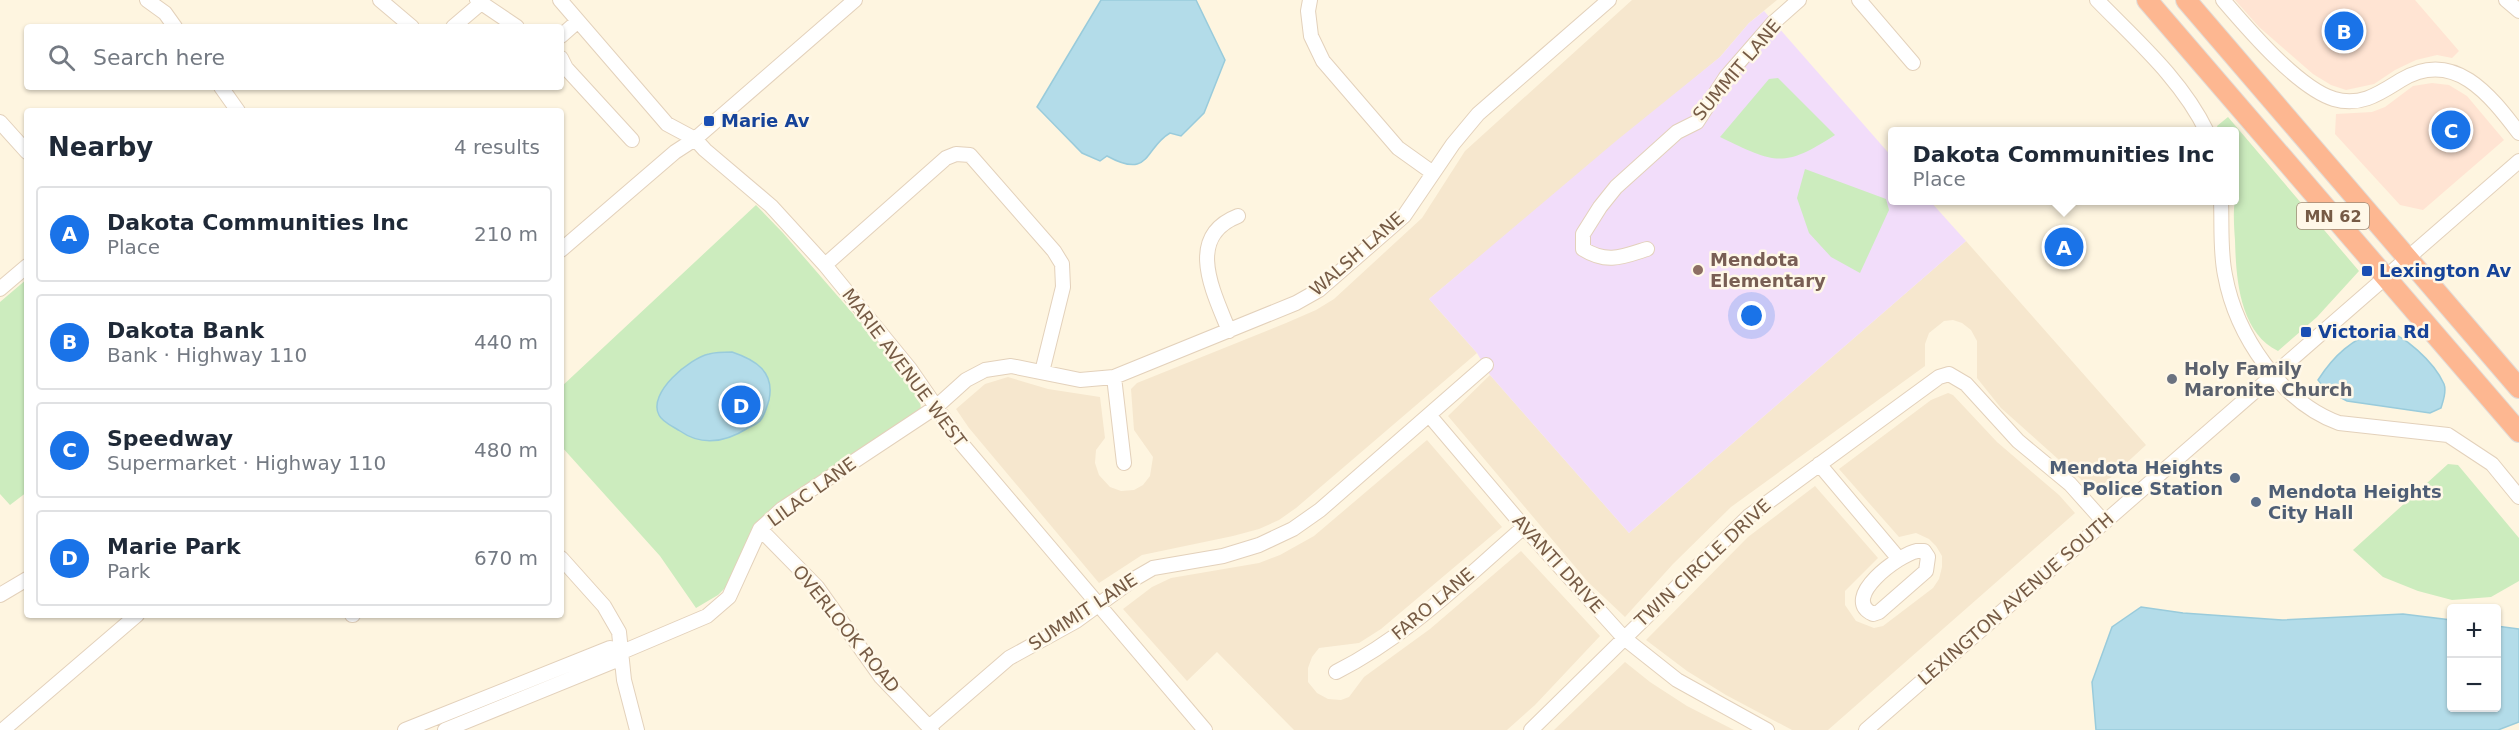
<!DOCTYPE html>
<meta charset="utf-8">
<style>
:root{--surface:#fff;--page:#f6f6f7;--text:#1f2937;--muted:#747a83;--line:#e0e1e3;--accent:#1a73e8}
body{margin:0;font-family:"DejaVu Sans",sans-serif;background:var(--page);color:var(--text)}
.controls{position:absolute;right:18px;bottom:18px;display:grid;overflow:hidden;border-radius:6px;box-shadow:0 2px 4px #0004}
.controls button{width:54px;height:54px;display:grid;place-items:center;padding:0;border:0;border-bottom:2px solid var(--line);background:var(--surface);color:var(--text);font:30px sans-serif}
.you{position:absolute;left:1752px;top:316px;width:21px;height:21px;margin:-15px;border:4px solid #fff;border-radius:50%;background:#1a73e8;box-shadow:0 0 0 9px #1a73e833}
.badge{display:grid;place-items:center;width:39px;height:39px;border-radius:50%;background:var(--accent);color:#fff;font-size:20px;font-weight:700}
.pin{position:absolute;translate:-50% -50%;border:3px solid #fff;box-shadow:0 2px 6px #0006}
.popup{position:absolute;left:1888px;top:127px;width:351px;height:78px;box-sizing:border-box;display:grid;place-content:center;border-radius:6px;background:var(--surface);filter:drop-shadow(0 2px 4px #0005);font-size:20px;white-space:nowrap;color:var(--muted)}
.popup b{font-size:22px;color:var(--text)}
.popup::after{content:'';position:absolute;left:50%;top:100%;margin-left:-12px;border:12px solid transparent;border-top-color:var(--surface)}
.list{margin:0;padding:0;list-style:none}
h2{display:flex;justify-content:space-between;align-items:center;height:78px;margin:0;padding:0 24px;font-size:26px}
h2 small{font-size:20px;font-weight:400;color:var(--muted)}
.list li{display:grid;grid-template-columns:39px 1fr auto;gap:18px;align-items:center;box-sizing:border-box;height:96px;margin:0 12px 12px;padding:0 12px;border:2px solid var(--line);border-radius:6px}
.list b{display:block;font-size:22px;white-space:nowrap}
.list p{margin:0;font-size:20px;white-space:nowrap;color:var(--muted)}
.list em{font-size:20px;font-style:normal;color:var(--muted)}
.icon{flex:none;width:33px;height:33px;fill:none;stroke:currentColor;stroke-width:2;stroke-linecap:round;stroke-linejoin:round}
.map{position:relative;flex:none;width:2519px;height:730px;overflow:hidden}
.search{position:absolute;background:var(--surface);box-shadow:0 2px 4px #0004;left:24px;top:24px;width:540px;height:66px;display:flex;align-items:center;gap:15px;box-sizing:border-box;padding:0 21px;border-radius:6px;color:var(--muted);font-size:22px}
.panel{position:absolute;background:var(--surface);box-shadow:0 2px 4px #0004;left:24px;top:108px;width:540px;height:510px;border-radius:6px}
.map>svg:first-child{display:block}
.residential{fill:#f6e7ce}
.commercial{fill:#ffe4d3}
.education{fill:#f2ddfa}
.green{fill:#ccecbe}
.water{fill:#b3dce9;stroke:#99cbdb;stroke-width:1.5}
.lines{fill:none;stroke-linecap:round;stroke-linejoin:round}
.minor-casing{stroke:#e3d1bb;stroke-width:16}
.highway-casing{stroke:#e1dbd6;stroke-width:22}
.minor{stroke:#fff;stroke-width:14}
.highway{stroke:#fdb791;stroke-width:20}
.transit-dot{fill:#1a4fb4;stroke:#fff8e8;stroke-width:2}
.education-dot{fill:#8d6e63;stroke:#fff8e8;stroke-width:2}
.worship-dot{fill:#6b7280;stroke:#fff8e8;stroke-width:2}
.service-dot{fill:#5c6f8a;stroke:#fff8e8;stroke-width:2}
.labels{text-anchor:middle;stroke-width:5;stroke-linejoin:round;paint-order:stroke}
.shield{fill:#fff8e8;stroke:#9f8a76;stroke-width:1.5}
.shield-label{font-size:16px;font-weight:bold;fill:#765b45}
.street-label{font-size:18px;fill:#765b45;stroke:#fff8e8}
.transit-label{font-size:18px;font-weight:bold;fill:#164399;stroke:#fff8e8;text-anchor:start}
.education-label{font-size:18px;font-weight:bold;fill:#785e54;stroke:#fff8e8;text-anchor:start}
.worship-label{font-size:18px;font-weight:bold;fill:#5b616d;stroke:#fff8e8;text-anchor:start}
.service-label{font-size:18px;font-weight:bold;fill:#4e5e75;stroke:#fff8e8;text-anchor:end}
</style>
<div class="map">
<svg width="2519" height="730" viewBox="0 0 2519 730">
<rect width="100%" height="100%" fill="#fef5e0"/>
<path class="residential" d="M1632 0H1777L1749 23 1720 57 1429 299 1477 353 1296 508 1279 520 1259 529 1233 536 1142 555 1099 583 969 428 956 409 985 384 1008 377 1048 389 1100 397 1105 438 1096 450 1095 463 1099 475 1110 487 1121 491 1134 490 1143 485 1150 476 1153 457 1134 430 1131 389 1137 383 1286 323 1316 310 1334 299 1422 218 1465 151Z
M1966 241 2146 445 2095 492 2001 408 1977 378V341L1971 330 1962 323 1953 320 1944 321 1929 333 1925 344V366L1731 507 1673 564 1625 617 1588 582 1448 416 1490 375 1629 533Z
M1948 393 1953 395 1997 442 2059 495 2075 513 1828 730H1792L1726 695 1687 671 1646 640 1748 537 1815 486 1878 558 1845 591V605L1856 621 1874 628 1883 626 1933 588 1939 579 1942 567V556L1936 546 1929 539 1916 533 1899 537 1839 469 1931 400Z
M1427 440 1502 527 1381 629 1359 643 1319 648 1312 657 1308 668V682L1317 693 1328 699 1341 700 1349 697 1364 677 1430 629 1521 551 1600 636 1535 705 1507 730H1294L1217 652 1187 681 1123 609 1152 587 1171 578 1259 563 1280 555 1314 536Z
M1625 662 1650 682 1687 706 1734 730H1554Z"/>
<path class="commercial" d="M2235 0H2415L2459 51 2452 58 2437 55 2416 60 2395 70 2374 84 2346 90 2331 85 2313 74 2259 27Z
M2432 83 2449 85 2467 96 2504 140 2423 210 2400 205 2335 134 2336 114 2372 112 2385 107 2413 86Z"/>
<path class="education" d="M1764 11 1893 158V200L1930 201 1966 241 1629 533 1490 375 1477 353 1429 299 1616 141 1720 57 1749 23Z"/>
<path class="green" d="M1778 78 1835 135C1783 169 1774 163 1720 137L1769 79Z
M2228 117 2359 271 2317 317 2278 351C2239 332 2236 277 2235 240 2234 227 2233 211 2235 200 2239 179 2235 153 2235 132L2219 131 2217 126Z
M1805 169 1886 199 1889 210 1860 273 1831 257 1809 233 1797 198Z
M756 205 783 233 888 354 920 400 921 410 766 515 730 583 718 595 696 608 660 556 561 446V387Z
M27 279V492L10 505 0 494V302Z
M2448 464 2458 465 2519 538V581L2491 597 2452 600 2418 591 2383 577 2353 550Z"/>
<path class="water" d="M1101 0H1196L1225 60 1204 113 1181 136 1170 133C1144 148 1151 180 1107 156L1100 161 1082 153 1037 107Z
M2381 329C2404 334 2434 362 2444 384 2447 392 2443 401 2441 408L2430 413 2347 401 2326 390 2318 380C2334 355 2352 339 2381 329Z
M732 352C756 360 775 372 769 400 767 406 765 415 760 421 757 424 752 426 748 428 726 442 703 447 680 431 674 427 662 422 659 415 647 393 690 358 709 354 716 352 725 352 732 352Z
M2141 607 2183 613 2282 620 2403 614 2451 620 2452 708H2496L2497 626 2519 629V722L2498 730H2096L2092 682 2112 627Z"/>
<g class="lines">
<defs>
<path id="minor" d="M147 0 165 13 175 27
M380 0 412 27
M477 0 517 27
M560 0 667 124 695 139 705 150 771 206 825 265 910 369 961 443 1205 730
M1310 0 1308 11 1311 36 1323 61 1398 148 1433 173
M1859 0 1913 63
M2097 0C2137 41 2182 80 2207 132
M2223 0C2248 29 2298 88 2334 99 2361 107 2380 93 2401 80 2454 48 2490 95 2519 133
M2506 0 2519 11
M453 27 480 4
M561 36 578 21
M561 58 566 68 632 140
M221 87 238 111
M0 122 27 152
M2221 200C2222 225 2220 251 2225 275 2236 335 2281 402 2339 423L2448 435 2492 464 2519 497
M1647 249C1622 257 1607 264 1583 249V234L1600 207 1616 187 1677 132 1697 122 1726 77 1773 23 1799 0
M561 250 675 152 695 139 855 0
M825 265 946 158 956 154 970 155 1054 251 1062 264 1063 287 1042 372
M0 289 27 266
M1229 331C1214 293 1184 237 1238 216
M1114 377 1124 463
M1429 415 1524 527 1624 638 1677 680 1767 730
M1819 464 1899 559
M760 529 817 587 881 677 932 730
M1917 551H1924L1928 557 1926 571 1879 612 1873 614C1839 598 1900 554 1917 551Z
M561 558 604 606 619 632 624 680 637 730
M0 595 27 579
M352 615H353
M1336 672C1408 636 1464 579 1524 527
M929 727 1009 658 1076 621 1134 579 1153 568 1223 556 1259 545 1293 529 1320 510 1486 365
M3 730 137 615
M405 730 610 648 622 652
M445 730 612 662 622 652 707 616 729 597 760 529 782 509 936 407 966 380 985 370 1011 366 1080 380 1114 377 1296 303 1319 290 1404 216 1453 144 1478 114 1609 0
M1531 730 1749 516 1939 377 1949 374 1966 384 2018 441 2070 484 2104 522
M1866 730 2519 161"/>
<path id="highway" d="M2147 0 2519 432
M2186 0 2519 388"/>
</defs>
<use href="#minor" class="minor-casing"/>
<use href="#highway" class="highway-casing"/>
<use href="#minor" class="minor"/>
<use href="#highway" class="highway"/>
</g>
<g class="transit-dot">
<rect x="703" y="115" width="12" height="12" rx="3"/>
<rect x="2361" y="265" width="12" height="12" rx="3"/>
<rect x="2300" y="326" width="12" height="12" rx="3"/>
</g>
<circle class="education-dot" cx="1698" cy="270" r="6"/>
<circle class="worship-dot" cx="2172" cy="379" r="6"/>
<g class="service-dot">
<circle cx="2235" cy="478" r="6"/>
<circle cx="2256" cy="502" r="6"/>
</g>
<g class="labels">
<rect class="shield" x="2297" y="203" width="72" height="26" rx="4.5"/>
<g class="shield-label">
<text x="2333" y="222">MN 62</text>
</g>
<g class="street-label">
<text transform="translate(1737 70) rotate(-50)" y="6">SUMMIT LANE</text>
<text transform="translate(1357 254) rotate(-41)" y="6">WALSH LANE</text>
<text transform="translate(904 368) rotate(53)" y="6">MARIE AVENUE WEST</text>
<text transform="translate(812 492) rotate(-36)" y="6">LILAC LANE</text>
<text transform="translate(1703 563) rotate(-43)" y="6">TWIN CIRCLE DRIVE</text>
<text transform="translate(1558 564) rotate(48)" y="6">AVANTI DRIVE</text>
<text transform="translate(2016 599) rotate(-41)" y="6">LEXINGTON AVENUE SOUTH</text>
<text transform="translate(1433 604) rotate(-40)" y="6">FARO LANE</text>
<text transform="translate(1083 612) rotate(-33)" y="6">SUMMIT LANE</text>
<text transform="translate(846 629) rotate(51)" y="6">OVERLOOK ROAD</text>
</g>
<g class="transit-label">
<text x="721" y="127">Marie Av</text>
<text x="2379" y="277">Lexington Av</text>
<text x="2318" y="338">Victoria Rd</text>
</g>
<g class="education-label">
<text x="1710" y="266">Mendota<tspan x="1710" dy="21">Elementary</tspan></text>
</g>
<g class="worship-label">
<text x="2184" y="375">Holy Family<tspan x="2184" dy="21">Maronite Church</tspan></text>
</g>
<g class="service-label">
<text x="2223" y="474">Mendota Heights<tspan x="2223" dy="21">Police Station</tspan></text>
<text x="2268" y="498" text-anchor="start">Mendota Heights<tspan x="2268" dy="21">City Hall</tspan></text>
</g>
</g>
</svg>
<div class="controls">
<button>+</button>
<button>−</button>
</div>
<div class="you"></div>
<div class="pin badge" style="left:2064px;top:247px">A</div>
<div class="popup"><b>Dakota Communities Inc</b>Place</div>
<div class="pin badge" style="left:2344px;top:31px">B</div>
<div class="pin badge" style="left:2451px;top:130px">C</div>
<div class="pin badge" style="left:741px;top:405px">D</div>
<div class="search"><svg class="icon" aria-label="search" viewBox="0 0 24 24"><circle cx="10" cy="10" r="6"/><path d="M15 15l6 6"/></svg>Search here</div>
<section class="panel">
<h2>Nearby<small>4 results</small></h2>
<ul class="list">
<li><span class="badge">A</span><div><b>Dakota Communities Inc</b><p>Place</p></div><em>210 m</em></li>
<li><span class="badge">B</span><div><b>Dakota Bank</b><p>Bank · Highway 110</p></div><em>440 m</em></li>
<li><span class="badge">C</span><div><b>Speedway</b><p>Supermarket · Highway 110</p></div><em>480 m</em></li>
<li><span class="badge">D</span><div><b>Marie Park</b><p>Park</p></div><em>670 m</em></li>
</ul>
</section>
</div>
